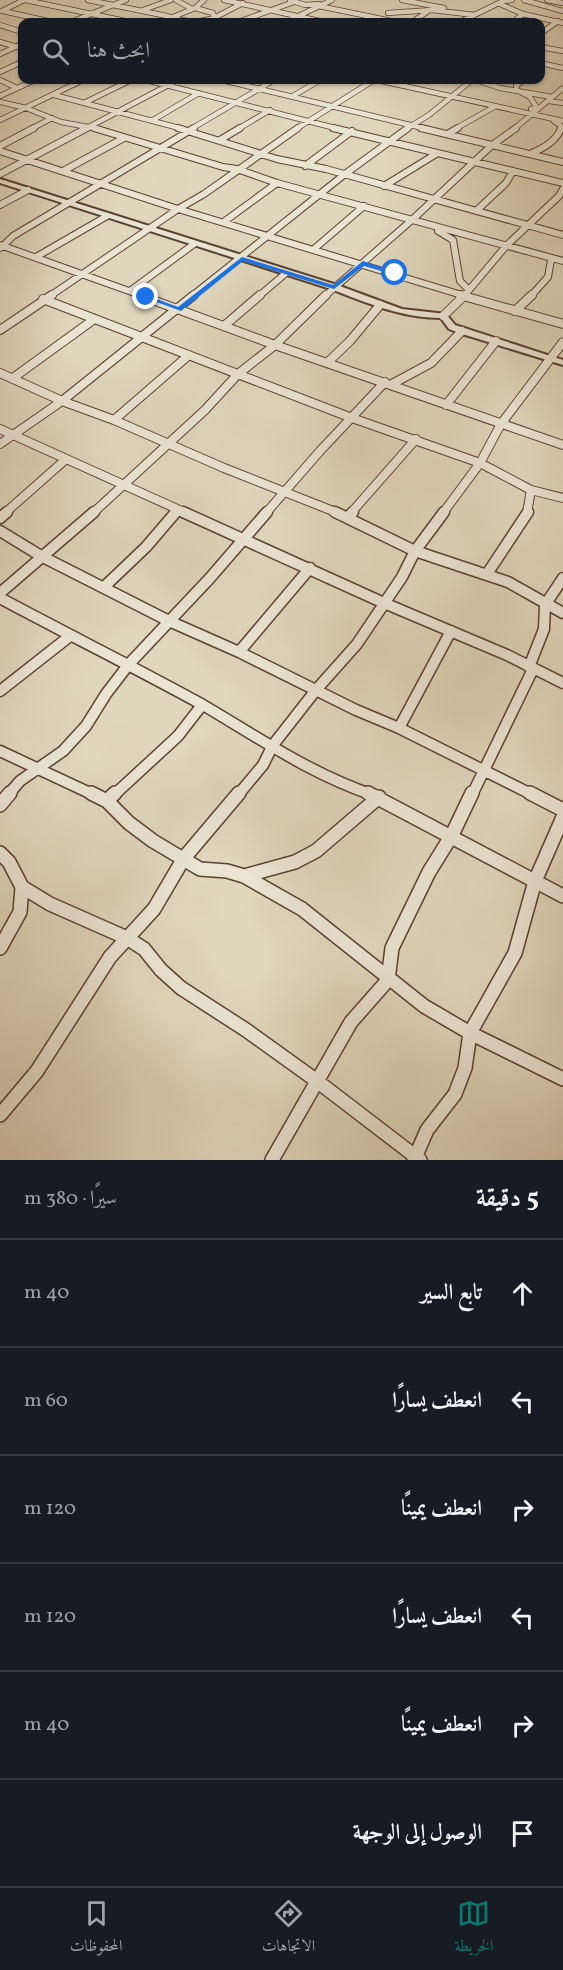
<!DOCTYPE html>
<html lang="ar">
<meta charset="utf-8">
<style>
:root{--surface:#171b24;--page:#242831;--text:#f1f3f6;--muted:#9ea1a6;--line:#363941;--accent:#0f766e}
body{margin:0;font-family:Vollkorn,Amiri,serif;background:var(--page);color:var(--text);direction:rtl}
.stop{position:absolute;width:18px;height:18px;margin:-14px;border:4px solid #1a73e8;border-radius:50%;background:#fff}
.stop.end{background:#1a73e8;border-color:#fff;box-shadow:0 2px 6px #0008}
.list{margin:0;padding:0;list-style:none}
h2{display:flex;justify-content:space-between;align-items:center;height:78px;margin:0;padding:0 24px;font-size:26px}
h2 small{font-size:20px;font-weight:400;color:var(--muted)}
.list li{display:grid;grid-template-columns:39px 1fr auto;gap:18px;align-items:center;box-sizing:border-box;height:108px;padding:0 24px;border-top:2px solid var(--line)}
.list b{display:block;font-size:22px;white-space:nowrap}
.list em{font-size:20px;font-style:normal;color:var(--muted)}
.icon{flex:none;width:33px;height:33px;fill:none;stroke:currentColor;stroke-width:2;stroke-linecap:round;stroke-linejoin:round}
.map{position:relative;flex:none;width:563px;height:1160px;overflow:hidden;direction:ltr}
.search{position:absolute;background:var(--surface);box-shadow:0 2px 4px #0004;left:18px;right:18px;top:18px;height:66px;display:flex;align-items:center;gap:15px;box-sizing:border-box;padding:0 21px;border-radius:12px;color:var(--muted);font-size:22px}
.sheet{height:726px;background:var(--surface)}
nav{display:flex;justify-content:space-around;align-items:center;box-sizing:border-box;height:84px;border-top:2px solid var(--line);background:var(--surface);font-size:16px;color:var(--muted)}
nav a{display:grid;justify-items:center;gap:3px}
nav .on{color:var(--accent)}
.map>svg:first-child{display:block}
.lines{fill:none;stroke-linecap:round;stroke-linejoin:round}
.minor-far4-casing{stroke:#594230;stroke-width:6}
.minor-far3-casing{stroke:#594230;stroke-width:8}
.minor-far2-casing{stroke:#594230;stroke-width:10}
.minor-far1-casing{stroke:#594230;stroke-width:13}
.minor-casing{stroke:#594230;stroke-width:16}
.tertiary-casing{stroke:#594230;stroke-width:4}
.minor-far4{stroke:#ebe4d3;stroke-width:4.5}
.minor-far3{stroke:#ebe4d3;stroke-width:6}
.minor-far2{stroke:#ebe4d3;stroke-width:8}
.minor-far1{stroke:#ebe4d3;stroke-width:10}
.minor{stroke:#ebe4d3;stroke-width:13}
.tertiary{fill:#ebe4d3;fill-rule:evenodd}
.route{fill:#1a73e8}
</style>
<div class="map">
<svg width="563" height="1160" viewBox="0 0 563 1160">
<rect width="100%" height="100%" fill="#e0d6bc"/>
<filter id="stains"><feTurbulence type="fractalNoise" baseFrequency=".00333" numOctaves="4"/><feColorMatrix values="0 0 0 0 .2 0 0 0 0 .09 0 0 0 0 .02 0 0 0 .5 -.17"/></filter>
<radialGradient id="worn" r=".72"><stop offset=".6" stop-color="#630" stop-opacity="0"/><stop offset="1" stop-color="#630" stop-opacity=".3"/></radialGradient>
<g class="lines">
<defs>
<path id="minor-far4" d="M25 0 130 22
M88 0 167 16 179 22
M176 0 192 9
M224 0 324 22
M290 0 305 5 319 4
M402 0 444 8
M524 0 563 11
M547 0 563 3
M500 4 523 14 563 23
M319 6 396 22
M195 8 213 13 214 18
M143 10 171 0
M2 11 24 0
M3 11 52 22
M388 13 432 10 475 15
M176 19 194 22 211 19
M71 22 126 0
M161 22 195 8 204 0
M206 22 243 3
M238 22 294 2
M286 22 332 0
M412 22 427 12
M460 22 503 1 512 0
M513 22 523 14
M0 25 22 32
M540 34 558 21
M0 42 17 47
M540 47 563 51
M0 54 22 44
M540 63 563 68
M0 72 22 62
M0 80 17 88
M146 80 339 129
M222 80 427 129
M377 80 563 121
M476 80 500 88 552 97
M524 80 516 86 517 90 530 97 537 108 531 109
M54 95 183 129
M0 96 35 80
M293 96 320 80
M549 101 563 103
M0 102 26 108 61 122 99 129
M84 103 131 80
M0 120 83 80
M153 120 199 93
M554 121 561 126V129
M31 129 52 118
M85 129 178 80
M191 129 274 80
M238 129 270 110
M296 129 374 80
M406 129 429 115 472 80
M455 129 494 107
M514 129 563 88"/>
<path id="minor-far3" d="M94 128 223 167 237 169 277 183 563 261
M178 128 277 159 326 169 563 235
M333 128 563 183
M421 128 563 162
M449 133 458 128
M220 140 240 128
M0 146 34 128
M0 151 178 209 465 296
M532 153C544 148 557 141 561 128
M305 166 352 131
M63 171 124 138
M0 174 87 128
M384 186 436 154
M0 205 28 190
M476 211 506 183 513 171
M225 221 277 183
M438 231 453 240 460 281 469 290
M0 245 3 246 13 236 194 128
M0 248 3 246 143 296
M314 249 364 206
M36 257 107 216
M130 291 194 244
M50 296 178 209 204 194 298 128
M192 296 345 174 408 128
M259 296 286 273
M325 296 413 219 491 146 516 128
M464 296 506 246 559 196 563 189
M531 296 548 277 551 260"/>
<path id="minor-far2" d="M139 295 275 345 563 445
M460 295 563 324
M43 299 352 418 480 463 531 490 563 498
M515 311 532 295
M443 316 465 295
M224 326 260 295
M0 330 52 295
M328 362 350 341 380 305
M0 373 62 401 114 420 224 468 338 513
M13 378 93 320
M392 384 431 363 462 331
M446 405 496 341
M114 420 189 355
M0 429 186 513
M0 444 62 401 194 295
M5 513 65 460
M93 513 205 410 238 374 275 345 326 295
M175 513 177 511
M266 513 320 451 385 382
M351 513 416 439
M443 513 480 463 501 424 563 342
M527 513 531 490"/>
<path id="minor-far1" d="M183 512 384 603 507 655 563 683
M335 512 415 551 508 582 563 613
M348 517 353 512
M0 518 7 512
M0 531 41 556 169 621 239 652 356 710 399 728 533 795
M487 574 528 512
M104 587 146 547 176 512
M0 593 94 512
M0 598C67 634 136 668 203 705 259 738 311 774 373 795
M239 652 310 568
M529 667 544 629 545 605 563 578
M0 691 70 636
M399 728 451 631
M0 751 94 795
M8 795 20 781 63 751 86 726 106 694 129 664 210 578 267 512
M114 795 178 736 202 705
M238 795 263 765 273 745 316 690 357 644 402 577 415 551 444 512
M472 795 533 669"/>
<path id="minor" d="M91 793 107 801 129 823 153 841 200 869 227 871 244 876 302 909 424 1006 470 1033 563 1079
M368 793 563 896
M530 793 563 810
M107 801 115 793
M0 805 10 793
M0 853 9 862 22 887 50 904 127 938 144 949 161 970 181 988 246 1030 317 1081 420 1160
M244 876 295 862 316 851 379 797
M0 948 20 912 22 887
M0 1115 37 1071 110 957 154 909 184 858 239 793
M272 1160 351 1022 388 980 392 948 429 872 452 835 472 793
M414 1160 427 1130 455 1094 465 1068 470 1033 515 953 535 881 563 817"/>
<path id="tertiary" d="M0 179 337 285 402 309 446 314 455 325 563 360V365L459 333 449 329 441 318C402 318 367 303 331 289L0 183Z"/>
</defs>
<use href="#minor-far4" class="minor-far4-casing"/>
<use href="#minor-far3" class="minor-far3-casing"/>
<use href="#minor-far2" class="minor-far2-casing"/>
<use href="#minor-far1" class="minor-far1-casing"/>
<use href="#minor" class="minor-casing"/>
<use href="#tertiary" class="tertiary-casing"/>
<use href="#minor-far4" class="minor-far4"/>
<use href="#minor-far3" class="minor-far3"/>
<use href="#minor-far2" class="minor-far2"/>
<use href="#minor-far1" class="minor-far1"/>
<use href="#minor" class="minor"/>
<use href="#tertiary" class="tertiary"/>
</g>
<path class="route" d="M242 257 333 285 363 261 398 273 395 275 364 266 334 289 243 261 181 311 143 297 149 296 178 307Z"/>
<rect width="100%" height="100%" filter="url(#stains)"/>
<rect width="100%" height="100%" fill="url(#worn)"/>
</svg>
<div class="stop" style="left:395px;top:273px"></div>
<div class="stop end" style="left:146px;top:297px"></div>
<div class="search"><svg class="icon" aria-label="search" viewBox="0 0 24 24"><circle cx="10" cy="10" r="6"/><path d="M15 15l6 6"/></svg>ابحث هنا</div>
</div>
<section class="sheet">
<h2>5 دقيقة<small>سيرًا · 380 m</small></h2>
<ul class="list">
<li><svg class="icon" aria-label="ahead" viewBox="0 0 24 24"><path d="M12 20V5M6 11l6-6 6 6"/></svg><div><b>تابع السير</b></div><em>40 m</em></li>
<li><svg class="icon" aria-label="left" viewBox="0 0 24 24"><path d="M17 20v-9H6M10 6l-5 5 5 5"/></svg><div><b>انعطف يسارًا</b></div><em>60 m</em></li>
<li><svg class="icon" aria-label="right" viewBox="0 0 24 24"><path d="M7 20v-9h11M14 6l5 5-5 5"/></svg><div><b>انعطف يمينًا</b></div><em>120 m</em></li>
<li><svg class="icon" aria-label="left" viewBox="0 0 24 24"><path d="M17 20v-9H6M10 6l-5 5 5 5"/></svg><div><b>انعطف يسارًا</b></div><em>120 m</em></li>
<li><svg class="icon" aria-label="right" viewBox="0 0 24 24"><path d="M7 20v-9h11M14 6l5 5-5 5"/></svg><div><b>انعطف يمينًا</b></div><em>40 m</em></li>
<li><svg class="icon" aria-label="arrive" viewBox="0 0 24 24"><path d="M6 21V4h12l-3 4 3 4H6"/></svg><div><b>الوصول إلى الوجهة</b></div></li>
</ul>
</section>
<nav>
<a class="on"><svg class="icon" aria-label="map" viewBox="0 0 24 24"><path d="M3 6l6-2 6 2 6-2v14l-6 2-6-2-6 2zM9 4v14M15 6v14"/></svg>الخريطة</a>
<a><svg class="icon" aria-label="directions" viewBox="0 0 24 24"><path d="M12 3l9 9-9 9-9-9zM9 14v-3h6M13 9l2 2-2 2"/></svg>الاتجاهات</a>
<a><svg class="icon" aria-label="saved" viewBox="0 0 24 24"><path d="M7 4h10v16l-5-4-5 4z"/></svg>المحفوظات</a>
</nav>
